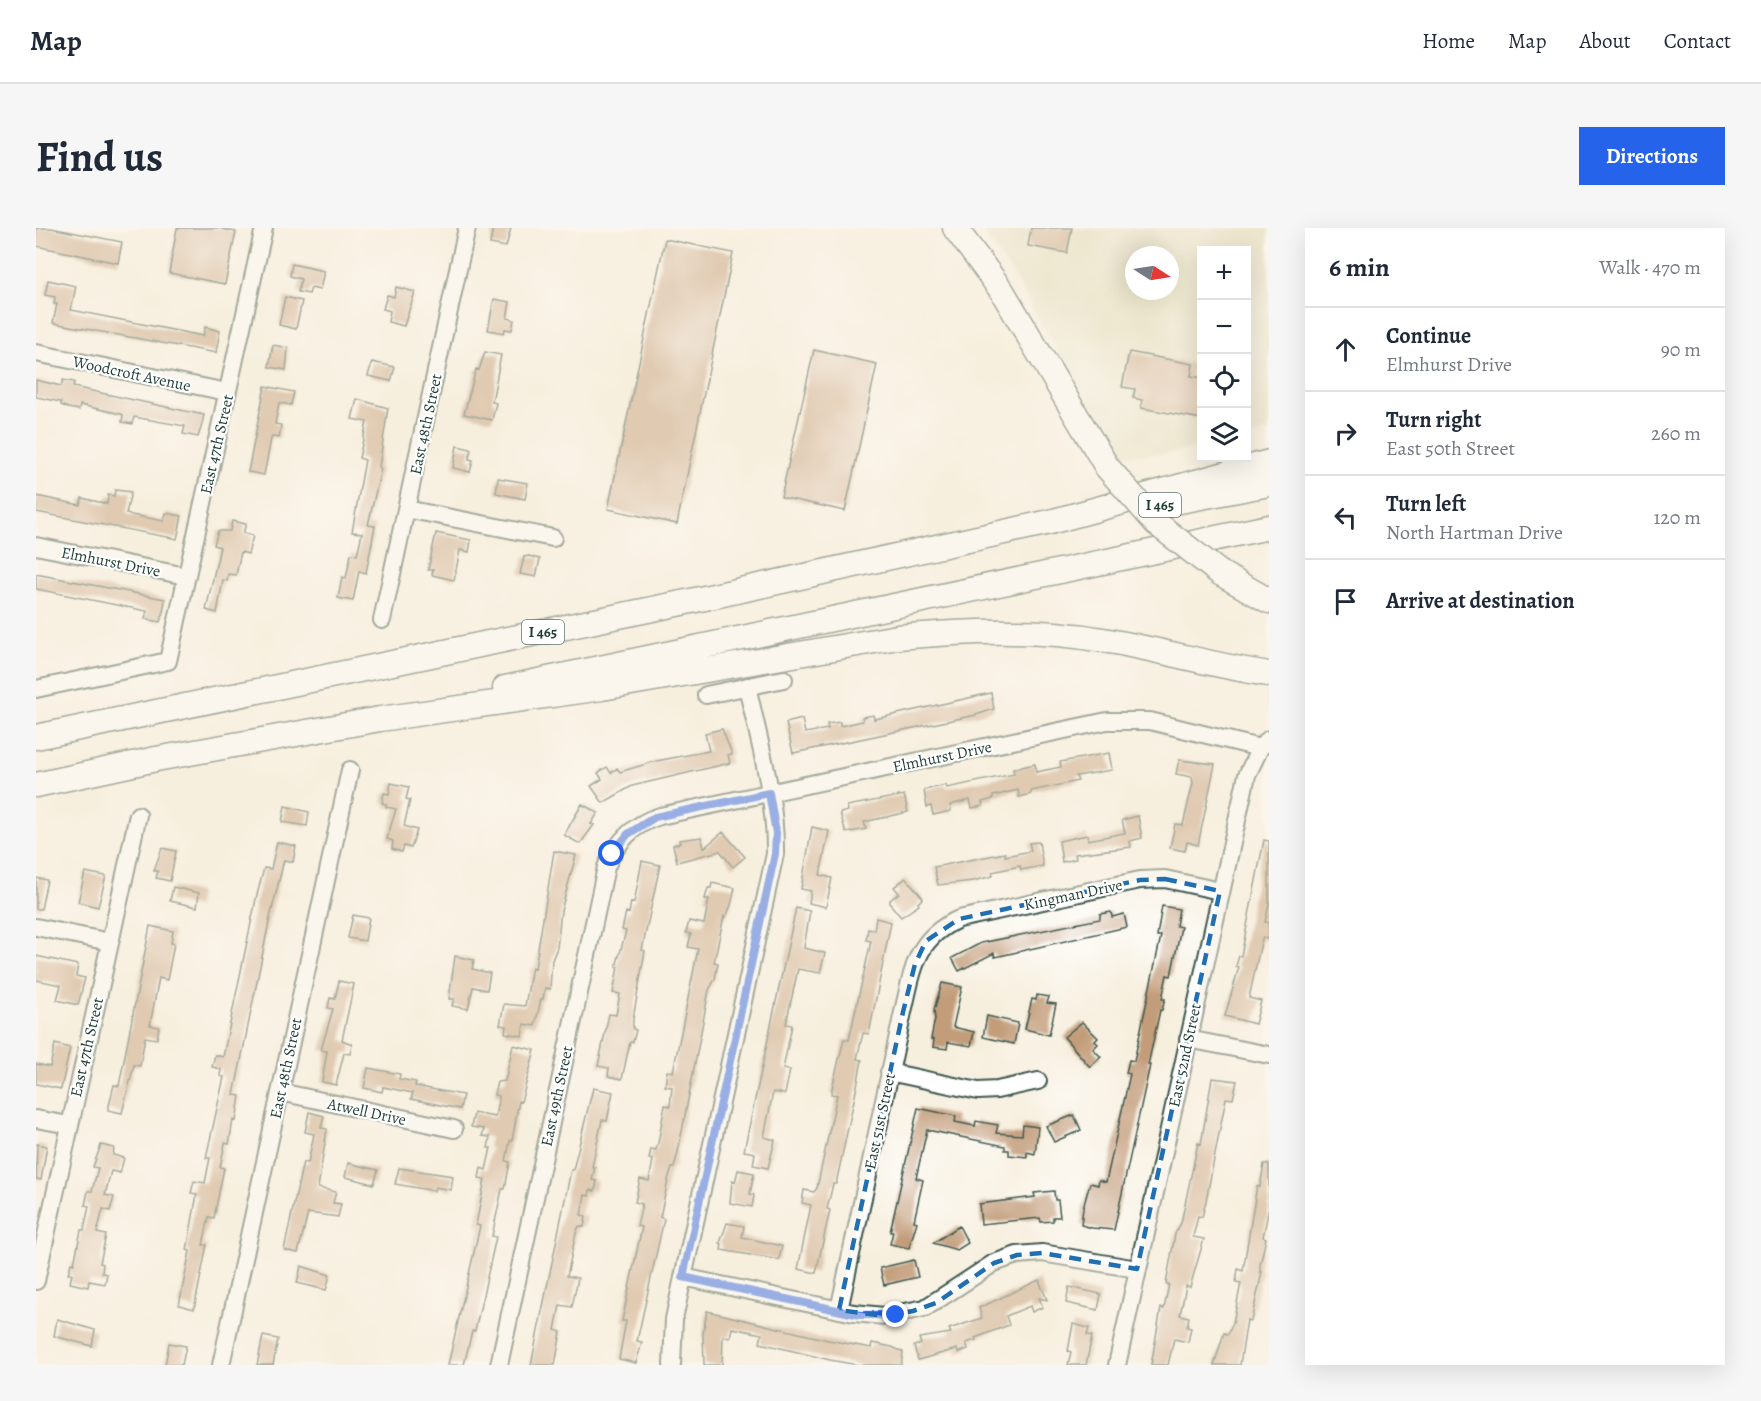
<!DOCTYPE html>
<meta charset="utf-8">
<style>
:root{--surface:#fff;--page:#f6f6f7;--text:#1f2937;--muted:#747a83;--line:#e0e1e3;--accent:#2563eb}
body{margin:0;font-family:Alegreya,serif;background:var(--page);color:var(--text)}
.controls{position:absolute;right:18px;top:18px;display:grid;overflow:hidden;border-radius:0px;box-shadow:0 6px 24px #0002}
.controls button{width:54px;height:54px;display:grid;place-items:center;padding:0;border:0;border-bottom:2px solid var(--line);background:var(--surface);color:var(--text);font:30px sans-serif}
.compass{position:absolute;left:1089px;top:18px;width:54px;height:54px;border-radius:50%;background:var(--surface);box-shadow:0 6px 24px #0002;rotate:102deg}
.stop{position:absolute;width:18px;height:18px;margin:-14px;border:4px solid #2563eb;border-radius:50%;background:#fff}
.stop.end{background:#2563eb;border-color:#fff;box-shadow:0 2px 6px #0008}
.list{margin:0;padding:0;list-style:none}
h2{display:flex;justify-content:space-between;align-items:center;height:78px;margin:0;padding:0 24px;font-size:26px}
h2 small{font-size:20px;font-weight:400;color:var(--muted)}
.list li{display:grid;grid-template-columns:39px 1fr auto;gap:18px;align-items:center;box-sizing:border-box;height:84px;padding:0 24px;border-top:2px solid var(--line)}
.list b{display:block;font-size:22px;white-space:nowrap}
.list p{margin:0;font-size:20px;white-space:nowrap;color:var(--muted)}
.list em{font-size:20px;font-style:normal;color:var(--muted)}
.icon{flex:none;width:33px;height:33px;fill:none;stroke:currentColor;stroke-width:2;stroke-linecap:round;stroke-linejoin:round}
.map{position:relative;flex:none;width:1233px;height:1137px;overflow:hidden;border-radius:0px}
header{display:flex;align-items:center;gap:36px;box-sizing:border-box;height:84px;padding:0 30px;background:var(--surface);border-bottom:2px solid var(--line)}
header strong{font-size:28px}
nav{display:flex;gap:33px;margin-inline-start:auto;font-size:21px}
.intro{display:flex;align-items:center;justify-content:space-between;box-sizing:border-box;height:144px;padding:0 36px}
h1{margin:0;font-size:42px}
.button{padding:15px 27px;border-radius:0px;background:var(--accent);color:#fff;font-size:21px;font-weight:700}
main{display:flex;gap:36px;padding:0 36px}
aside{flex:1;background:var(--surface);border-radius:0px;box-shadow:0 6px 24px #0002}
.map>svg:first-child{display:block}
.built{fill:#e0dcbb;fill-rule:evenodd}
.building{fill:#c39d7a}
.lines{fill:none;stroke-linecap:round;stroke-linejoin:round}
.minor-casing{stroke:#3f584e;stroke-width:20}
.highway-casing{stroke:#3f584e;stroke-width:27}
.minor{stroke:#fff;stroke-width:16}
.highway{stroke:#fff;stroke-width:24}
.highway-bridge-casing{stroke:#3f584e;stroke-width:27;stroke-linecap:butt}
.highway-bridge{stroke:#fff;stroke-width:24}
.route{stroke:#2563eb;stroke-width:8}
.marked{fill:none;stroke:#1f6fb2;stroke-width:4.5;stroke-dasharray:12 8;stroke-linejoin:round}
.labels{text-anchor:middle;stroke-width:4.5;stroke-linejoin:round;paint-order:stroke}
.shield{fill:#fff;stroke:#627771;stroke-width:1.5}
.shield-label{font-size:15px;font-weight:bold;fill:#1f3d34}
.street-label{font-size:16px;fill:#1f3d34;stroke:#fff}
</style>
<header>
<strong>Map</strong>
<nav><a>Home</a><a>Map</a><a>About</a><a>Contact</a></nav>
</header>
<div class="intro"><h1>Find us</h1><a class="button">Directions</a></div>
<main>
<div class="map">
<svg width="1233" height="1137" viewBox="0 0 1233 1137">
<rect width="100%" height="100%" fill="#fff"/>
<filter id="ink" filterUnits="userSpaceOnUse"><feTurbulence type="fractalNoise" baseFrequency=".0167" numOctaves="2"/><feDisplacementMap in="SourceGraphic" scale="12" xChannelSelector="R" yChannelSelector="G"/><feConvolveMatrix kernelMatrix="1 2 1 2 8 2 1 2 1" color-interpolation-filters="sRGB"/></filter>
<filter id="wash" filterUnits="userSpaceOnUse"><feTurbulence type="fractalNoise" baseFrequency=".008" numOctaves="4" result="noise"/><feDisplacementMap in="SourceGraphic" scale="24" xChannelSelector="R" yChannelSelector="G"/><feGaussianBlur stdDeviation="1.35" result="paint"/><feColorMatrix in="noise" values="0 0 0 0 0 0 0 0 0 0 0 0 0 0 0 0 0 1.4 0 .05"/><feComposite in="paint" operator="in"/></filter>
<g filter="url(#wash)">
<rect width="100%" height="100%" fill="#f7efde"/>
<path class="built" d="M944 0H1233V204L1211 209 1210 22H1166L1165 218 1135 225 1078 227 1077 215 976 45ZM1098 27H1134V63H1098Z"/>
<g id="blocks">
<path class="building" d="M0 0H15L86 14 82 35 0 18Z
M141 0H182L200 4 189 56 133 45Z
M457 0H475L470 19 454 16Z
M995 0H1036L1031 25 992 18Z
M629 11 697 25 641 296 572 281Z
M256 36 288 43 284 62 275 60 273 66 262 64 265 51 254 48Z
M12 52 40 58 35 82 167 108 169 99 184 103 180 125 17 95 21 76H18L19 69 9 67Z
M360 59 379 64 368 98 352 94 354 83 347 81 351 67 358 69Z
M249 69 266 73 260 101 243 97Z
M458 71 474 74 471 90 478 92 476 102 469 101 468 105 452 102Z
M237 117 252 120 250 142 233 139Z
M778 122 841 136 809 283 745 269Z
M449 124 465 127 456 174 460 175 456 192 428 186 440 141 443 142Z
M1093 124 1157 136 1155 148 1166 150V191L1105 180 1106 172 1097 170 1099 161 1086 159Z
M336 134 359 139 355 153 332 148Z
M0 152 25 158 27 152 38 154 37 159 168 187 165 200 162 209 147 206 149 198 98 189 96 196 86 194 87 187 85 186 44 177 43 182 32 180 25 177V174L0 169Z
M229 158 258 164 255 177 243 175 239 196 245 197 243 210 236 209 235 211 228 247 212 244Z
M321 171 352 180 343 239 345 241 332 297 339 298 335 319 330 345 323 343 317 373 302 370 306 349 310 350 315 326 321 327 326 305 316 304 329 232 323 230 331 194 316 191Z
M421 218 435 221 433 231 437 232 434 244 417 240Z
M462 250 492 255 489 271 460 265Z
M79 262 95 264 90 286 128 293 130 285 146 288 141 311 0 284V268L44 277 46 270 71 276 72 267 78 268Z
M196 293 210 296 207 305 217 308 212 326 205 324 200 347 192 346 191 353 187 352 181 385 170 382 184 319 178 317 182 303H194Z
M400 305 435 312 433 324 424 322 418 352 396 347 397 342H392Z
M493 328 504 331 500 349 484 346 488 329Z
M0 346 129 371 127 385 124 394 109 391 111 383 0 361Z
M955 465 958 481 940 487 757 525 750 495 766 491 769 505 792 501 791 496 804 494V498L827 493 826 489 837 487 838 491 848 489Z
M686 501 696 526 692 527 694 535 596 558 567 575 555 558 566 551 562 545 571 539 575 545 581 540 584 544 620 533 673 523 669 505Z
M1073 525 1076 542 1040 548 1042 553 995 563V566L983 569 982 562 957 568V571L946 574 947 578 936 580 934 572 914 577 915 583 897 587 895 578 891 579 888 562 910 557 911 560 978 546 977 541 999 536 1000 544 1025 539 1024 534Z
M1143 532 1179 536 1162 617 1151 614 1149 623 1134 620 1139 596 1147 597 1157 555 1156 549 1140 546Z
M355 555 373 559 370 571 374 572 368 598 381 602 375 620 368 618 366 624 356 621 357 613 351 611 360 581 350 579V576L346 575 348 565 353 566Z
M868 567 872 584 828 594 830 601 810 605 804 585 812 583 811 578Z
M546 576 562 585 555 596 558 597 544 616 528 607Z
M249 578 273 584 271 598 246 594Z
M1102 588 1106 610 1094 613 1095 619 1039 626 1040 631 1026 634 1023 613 1051 607 1052 612 1089 605 1086 592Z
M776 599 793 603 784 647 796 650 790 679 773 675 775 663 765 661Z
M687 604 709 629 697 639 684 623 641 634 637 617 644 615 643 612 665 609 668 620Z
M1228 612 1233 613V676L1229 694 1233 695V711L1226 710 1213 770 1225 773 1219 796 1189 788 1203 739 1200 738 1203 728H1205Z
M241 614 260 618 259 623 257 634 248 632 233 694 198 867 204 868 200 893 197 892 193 916 189 915 184 939 188 940 178 990 173 989 167 1017H171L158 1081 143 1077 154 1023 151 1022 161 966 155 965 158 953 169 955 174 930H170L188 849 184 848 185 841 176 839 179 827 187 829 220 671 228 640 235 641Z
M1003 614 1007 638 985 642 984 638 956 644 957 648 937 653 902 657 898 639 969 625V628L995 623 993 615Z
M126 620 140 623 134 653 120 650 122 643H118Z
M518 623 540 627 525 683 521 720 516 732 514 761 509 760 507 771H505L499 798 488 796 486 808 469 805 470 798 464 797 468 776 489 778 496 739 499 740Z
M606 633 624 637 606 722 609 723 597 791V801L600 802 597 814H594L586 851 572 848 573 840 562 838 573 786 580 787 584 766 577 765 582 739H580L590 703 586 702 590 684 593 685 595 674 598 675Z
M49 644 70 648 62 679 42 674Z
M0 650 11 652 5 681H0Z
M870 650 887 670 882 675 883 677 865 689 854 676V672L863 665 858 659Z
M676 655 699 660 695 677 690 689 688 688 678 734 682 735 679 751 673 762 642 924 638 940H636L633 948 624 989 628 991 601 1113 606 1114 600 1135 583 1131 590 1093H586L606 999 601 998 606 976 599 974 604 951 613 953 617 932 613 931 615 921 620 922 622 915 629 877 634 878 636 859 629 858 631 843 637 844 662 721 652 719 655 706 650 705 653 693 668 696 673 671H669L672 660H675Z
M137 659 163 665 161 679 134 673Z
M1126 678 1143 681 1140 698 1145 699 1135 748 1131 747 1126 771H1129L1126 782H1124L1112 837H1114L1078 1002 1056 1000 1045 997 1047 980 1054 955 1062 957 1063 952 1070 954 1094 846 1090 845 1093 832 1098 833 1125 708H1121Z
M760 680 774 683 768 720 789 725 784 745 762 741 750 796 756 797 747 841 754 842 749 866 737 864 728 909 739 912 732 940 717 937 719 925 708 923Z
M1075 684 1076 689 1088 686 1091 699 959 729 958 725 923 743 916 730 945 715 1064 691V686Z
M317 687 333 690 329 713 312 710Z
M840 690 855 694 833 806 827 805 821 831 826 832 821 858 800 956H797L791 981 794 982 780 1045 762 1041 775 977 766 975 768 962 778 964 781 960 801 867 795 866 797 856 808 811 813 812 835 713 830 712 832 701 838 702Z
M114 698 137 703 135 715 138 716 131 752 123 750 114 797 123 799 121 811 109 809 104 838 98 837 86 885 72 882 78 857 83 858Z
M0 728 42 737 40 748 49 750 42 777 21 772 25 757 0 752Z
M419 728 438 732 436 741 454 745 451 762 437 759 432 781 416 778 418 771H413Z
M303 753 318 756 306 812 316 816 314 826 308 825 300 857 286 854 291 823 285 822 297 781 292 780 294 770 299 771Z
M906 755 926 759 917 799 938 804 935 818 912 814 911 821 897 819 898 812 895 811 899 791 898 782Z
M1001 767 1013 769 1011 775 1020 776 1013 807 989 801 996 771 1000 772Z
M951 788 982 795 978 816 947 809Z
M1046 794 1062 810 1059 813 1062 816 1057 821 1065 829 1054 839 1028 809Z
M19 816 34 820 25 861 0 856V836L14 839Z
M477 817 499 822 485 874 483 873 476 913H474L470 933 474 934 469 961H466L456 1008 460 1009 439 1103H436L428 1137H412L444 998 440 997 449 951 443 950 445 940 450 942 455 920H452L454 909 446 908 448 901 435 899 438 885 459 889 463 868 458 867 461 854 469 853Z
M332 840 364 846 363 851 380 854 379 858 427 867 424 881 375 871 377 865 347 859 346 864 328 860Z
M1176 850 1201 853 1197 871 1190 870 1170 973 1166 989 1162 988 1157 1009 1168 1011 1154 1059 1150 1058 1144 1087 1153 1089 1151 1099 1155 1100 1152 1114 1138 1111 1132 1137H1115L1125 1080 1128 1081 1133 1056H1130L1139 1006 1145 995 1162 915 1165 916Z
M557 860 577 864 571 893 566 892 556 939H559L556 952 561 953 559 963 554 962 553 968 549 967 545 987 550 988 548 999 543 998 540 1005 531 1048 542 1050 536 1079 524 1077 519 1102 525 1104 519 1137H495L535 942H537Z
M882 880 920 888 919 894 939 898 940 893 962 897 960 905 986 907 987 897 1002 899 999 926 991 924V929L973 927V922H969V918L891 902 880 950 887 952 878 993 881 994 873 1020 854 1016 857 1004H854Z
M273 884 288 888 285 900 291 901 282 960 300 964 297 975 305 976 302 989 272 985 262 1025 248 1022 267 934 272 935 278 906 269 904Z
M1038 887 1045 902 1018 914 1010 898Z
M1 916 11 918 5 952 0 951Z
M65 917 78 920 77 927 88 930 84 945 75 943 69 967 78 969 74 983 67 981 61 1005 70 1007 64 1035 67 1036 66 1045 71 1046 69 1056 53 1053 52 1059 34 1055 36 1046H32L35 1035 38 1036 45 1002H48L53 978 49 977 52 963H56L62 940 57 939Z
M312 935 342 942 338 956 309 949Z
M1228 936H1233V980L1227 1009 1230 1010 1224 1037V1044H1226L1223 1058 1215 1093 1211 1092 1204 1137H1178L1188 1105 1192 1106 1197 1095 1205 1055 1200 1054 1202 1041 1207 1043 1221 958 1224 959Z
M363 940 417 948 415 962 399 959 398 963 359 956Z
M702 942 718 945 714 966 718 967 716 979 694 975 696 953 699 954Z
M1018 963 1019 972H1022L1024 989H1017V993L1005 994 1004 990 945 996 943 976 999 969 998 965Z
M691 995 708 998 706 1009 746 1018 743 1032 685 1022 686 1016 684 1015Z
M923 998 932 1015 921 1022 897 1015Z
M878 1032 882 1049 848 1057 844 1040Z
M265 1038 294 1047 290 1062 261 1055Z
M1003 1052 1011 1072 1003 1070 1007 1079 996 1084 994 1078 970 1088 973 1097 939 1110 940 1112 930 1115 932 1121 922 1125 921 1121 882 1132 878 1118 885 1116 883 1110 915 1105 913 1101 946 1090 943 1080Z
M1033 1059 1065 1066 1062 1082 1030 1075Z
M671 1083 792 1112 835 1120 836 1115 856 1119 867 1124 865 1137H822L794 1132 724 1115 726 1106 696 1100 694 1110 687 1108 686 1137H668L667 1105Z
M21 1091 59 1102 56 1118 18 1108Z
M1037 1096 1053 1100 1051 1107 1056 1108 1050 1137H1032L1035 1124 1032 1123Z
M227 1108 242 1111 237 1137H221Z
M133 1115 150 1118 146 1137H129Z"/>
</g>
</g>
<g filter="url(#ink)">
<use href="#blocks" fill-opacity="0" stroke="#3f584e" stroke-width="1.5"/>
<g class="lines">
<defs>
<path id="minor" d="M0 125 191 164
M370 281 517 310
M0 318 150 348
M346 392 431 0
M0 461 132 433 228 0
M670 467 748 451
M0 699 74 714
M1152 811 1233 827
M853 844 942 863 961 862 1002 853
M244 864 418 901
M0 891 33 897
M647 1049 818 1085 848 1088 889 1080 958 1035 981 1027 1006 1025 1101 1041
M0 1053 102 587
M803 1082 867 784C877 742 879 710 923 691L1104 652 1129 651 1184 663
M185 1137 314 542
M463 1137 570 639C581 614 597 596 624 588L1071 493H1114L1224 520
M636 1137 638 1091 739 626C740 570 723 513 711 458
M1081 1137 1211 547 1224 520 1233 511"/>
<path id="highway" d="M919 0 966 63 1071 239
M1123 277 1233 256
M1184 345 1233 373
M469 460 1233 299
M0 509 655 373 1014 294 1233 234
M0 557 120 531 344 491 566 460 862 409C931 403 999 400 1067 412 1123 421 1177 438 1233 446"/>
</defs>
<use href="#minor" class="minor-casing"/>
<use href="#highway" class="highway-casing"/>
<use href="#minor" class="minor"/>
<use href="#highway" class="highway"/>
<defs>
<path id="highway-bridge" d="M1071 239 1120 295 1184 345"/>
</defs>
<use href="#highway-bridge" class="highway-bridge-casing"/>
<use href="#highway-bridge" class="highway-bridge"/>
</g>
</g>
<g class="lines" filter="url(#ink)">
<path class="route" d="M576 626 592 606 619 589 733 565 740 605 739 626 647 1049 824 1087H860"/>
</g>
<path d="M0 0H1233V1137H0ZM1129 651 1184 663 1101 1041 1006 1025 981 1027 958 1035 900 1075 877 1083 848 1088 803 1082 867 784 879 736 890 713 923 691 1104 652Z" fill="#f7efde" fill-opacity=".55" fill-rule="evenodd"/>
<path class="marked" d="M1129 651 1184 663 1101 1041 1006 1025 981 1027 958 1035 900 1075 877 1083 848 1088 803 1082 867 784 879 736 890 713 923 691 1104 652Z"/>
<g class="labels">
<g class="shield">
<rect x="1103" y="265" width="42" height="24" rx="4.5"/>
<rect x="486" y="392" width="42" height="24" rx="4.5"/>
</g>
<g class="shield-label">
<text x="1124" y="282">I 465</text>
<text x="507" y="409">I 465</text>
</g>
<g class="street-label">
<text transform="translate(96 145) rotate(12)" y="6">Woodcroft Avenue</text>
<text transform="translate(389 196) rotate(-78)" y="6">East 48th Street</text>
<text transform="translate(180 216) rotate(-77)" y="6">East 47th Street</text>
<text transform="translate(75 333) rotate(11)" y="6">Elmhurst Drive</text>
<text transform="translate(906 528) rotate(-12)" y="6">Elmhurst Drive</text>
<text transform="translate(1037 666) rotate(-12)" y="6">Kingman Drive</text>
<text transform="translate(50 819) rotate(-77)" y="6">East 47th Street</text>
<text transform="translate(1148 827) rotate(-78)" y="6">East 52nd Street</text>
<text transform="translate(249 840) rotate(-78)" y="6">East 48th Street</text>
<text transform="translate(520 868) rotate(-78)" y="6">East 49th Street</text>
<text transform="translate(331 883) rotate(12)" y="6">Atwell Drive</text>
<text transform="translate(843 893) rotate(-78)" y="6">East 51st Street</text>
</g>
</g>
</svg>
<div class="controls">
<button>+</button>
<button>−</button>
<button><svg class="icon" aria-label="locate" viewBox="0 0 24 24"><circle cx="12" cy="12" r="6"/><path d="M12 2v4M12 18v4M2 12h4M18 12h4"/></svg></button>
<button><svg class="icon" aria-label="layers" viewBox="0 0 24 24"><path d="M12 4l9 5-9 5-9-5zM3 14l9 5 9-5"/></svg></button>
</div>
<svg class="compass" viewBox="-18 -18 36 36"><path d="M0-13l5 13h-10z" fill="#e53935"/><path d="M0 13l5-13h-10z" fill="#747a83"/></svg>
<div class="stop" style="left:576px;top:626px"></div>
<div class="stop end" style="left:860px;top:1087px"></div>
</div>
<aside>
<h2>6 min<small>Walk · 470 m</small></h2>
<ul class="list">
<li><svg class="icon" aria-label="ahead" viewBox="0 0 24 24"><path d="M12 20V5M6 11l6-6 6 6"/></svg><div><b>Continue</b><p>Elmhurst Drive</p></div><em>90 m</em></li>
<li><svg class="icon" aria-label="right" viewBox="0 0 24 24"><path d="M7 20v-9h11M14 6l5 5-5 5"/></svg><div><b>Turn right</b><p>East 50th Street</p></div><em>260 m</em></li>
<li><svg class="icon" aria-label="left" viewBox="0 0 24 24"><path d="M17 20v-9H6M10 6l-5 5 5 5"/></svg><div><b>Turn left</b><p>North Hartman Drive</p></div><em>120 m</em></li>
<li><svg class="icon" aria-label="arrive" viewBox="0 0 24 24"><path d="M6 21V4h12l-3 4 3 4H6"/></svg><div><b>Arrive at destination</b></div></li>
</ul>
</aside>
</main>
